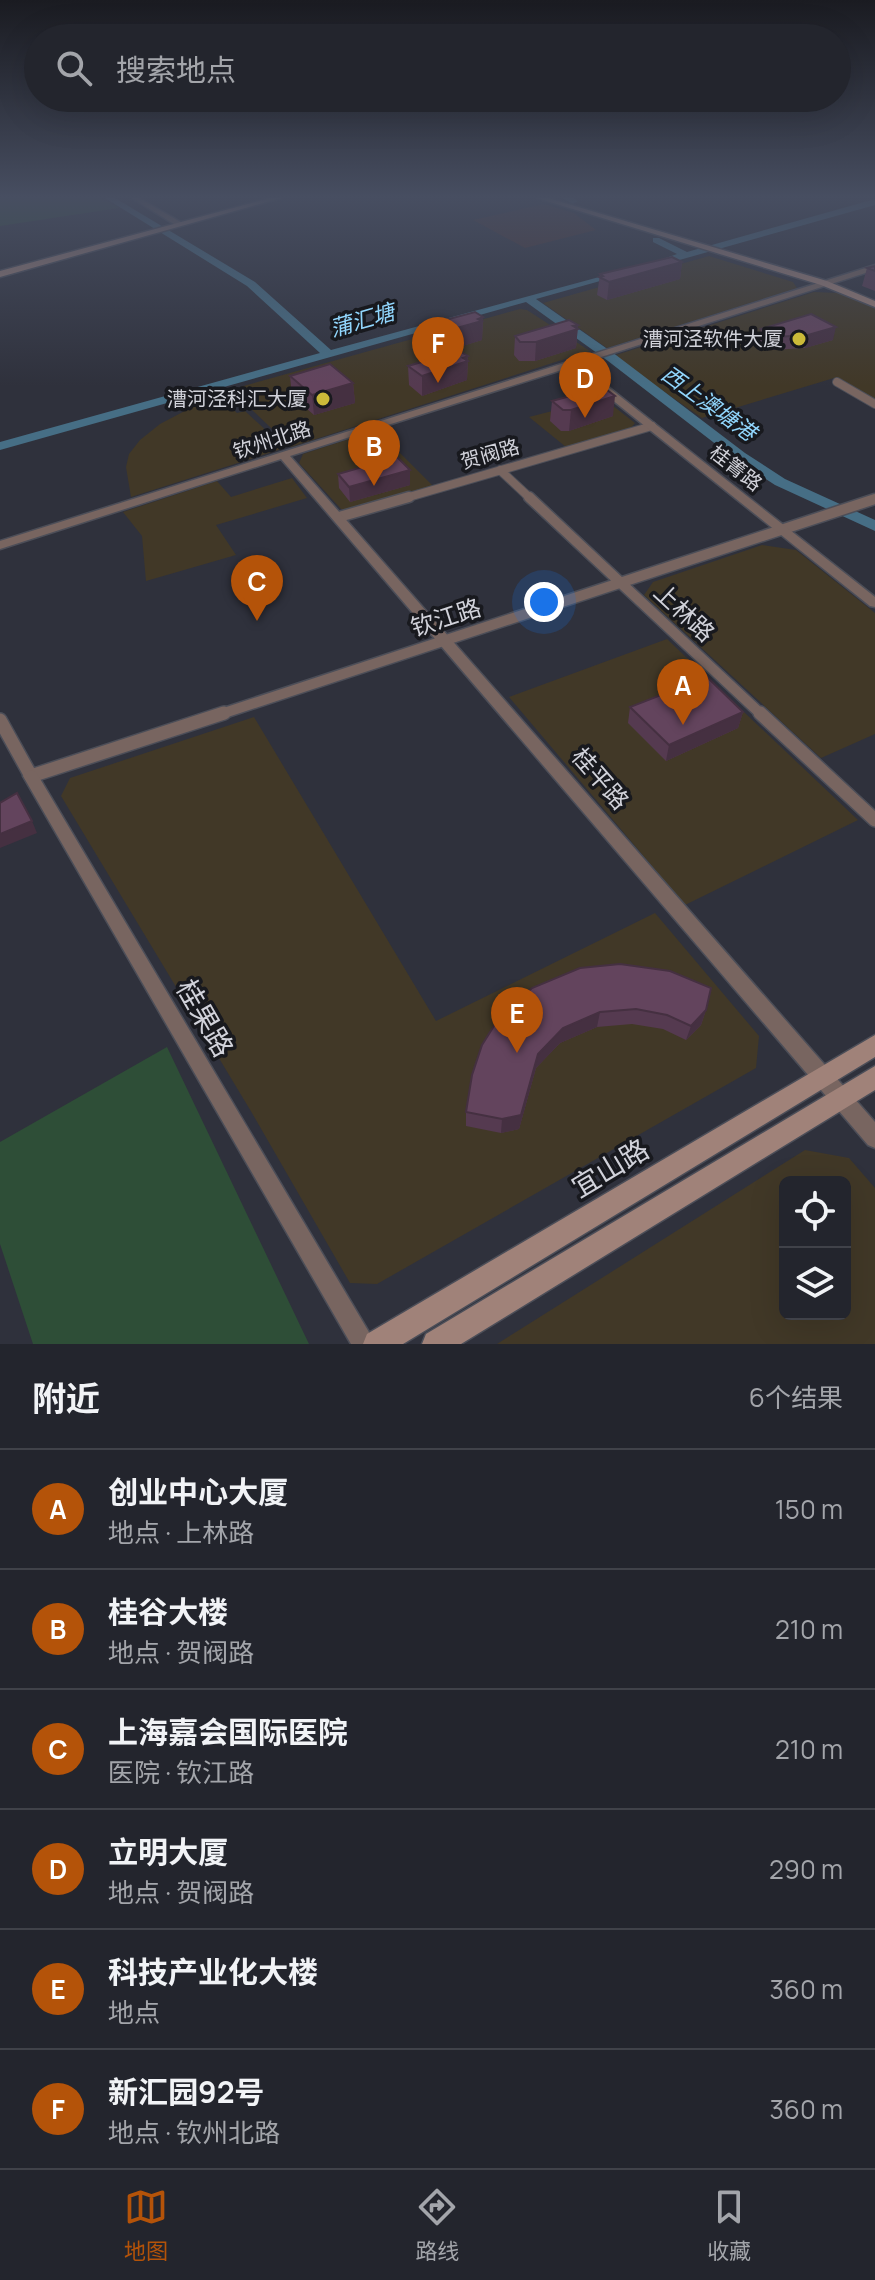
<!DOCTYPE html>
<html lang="zh">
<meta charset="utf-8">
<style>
:root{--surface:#23252d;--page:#2b2d35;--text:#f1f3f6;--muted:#a3a5aa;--line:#404249;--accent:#b45309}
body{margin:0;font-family:Manrope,"Noto Sans SC",sans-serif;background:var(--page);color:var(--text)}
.controls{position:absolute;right:24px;bottom:24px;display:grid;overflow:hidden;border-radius:12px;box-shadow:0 8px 32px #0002}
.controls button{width:72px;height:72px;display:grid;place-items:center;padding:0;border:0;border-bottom:2px solid var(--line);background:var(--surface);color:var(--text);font:40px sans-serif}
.you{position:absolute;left:544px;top:602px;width:28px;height:28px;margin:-20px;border:6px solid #fff;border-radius:50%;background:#1a73e8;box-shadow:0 0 0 12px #1a73e833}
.badge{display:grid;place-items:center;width:52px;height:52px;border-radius:50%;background:var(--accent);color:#fff;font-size:26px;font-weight:700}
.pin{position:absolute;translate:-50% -66px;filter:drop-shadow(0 2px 4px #0008)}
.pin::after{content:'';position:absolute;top:42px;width:28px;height:24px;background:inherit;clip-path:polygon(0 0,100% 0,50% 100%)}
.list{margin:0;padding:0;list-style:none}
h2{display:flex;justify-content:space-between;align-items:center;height:104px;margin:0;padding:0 32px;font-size:34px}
h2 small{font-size:26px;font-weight:400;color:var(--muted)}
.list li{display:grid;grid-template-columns:52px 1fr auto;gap:24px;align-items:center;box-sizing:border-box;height:120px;padding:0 32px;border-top:2px solid var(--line)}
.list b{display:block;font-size:30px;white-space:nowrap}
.list p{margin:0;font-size:26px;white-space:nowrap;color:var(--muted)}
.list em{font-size:26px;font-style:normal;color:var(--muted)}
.icon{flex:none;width:44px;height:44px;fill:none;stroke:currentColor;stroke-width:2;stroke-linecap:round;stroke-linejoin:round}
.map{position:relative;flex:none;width:875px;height:1344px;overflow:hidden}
.search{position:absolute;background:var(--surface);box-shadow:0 8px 32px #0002;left:24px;right:24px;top:24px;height:88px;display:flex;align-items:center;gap:20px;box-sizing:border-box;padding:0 28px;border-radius:44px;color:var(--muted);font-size:30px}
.sheet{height:824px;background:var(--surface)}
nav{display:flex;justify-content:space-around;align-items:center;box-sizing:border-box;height:112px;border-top:2px solid var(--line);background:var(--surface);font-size:22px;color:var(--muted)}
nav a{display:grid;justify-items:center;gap:4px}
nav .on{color:var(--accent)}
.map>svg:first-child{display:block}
.commercial{fill:#413827;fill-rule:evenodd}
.education{fill:#483333}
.green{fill:#2e4e37}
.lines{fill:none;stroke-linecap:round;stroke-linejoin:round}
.river{fill:#466e85;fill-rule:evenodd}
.minor-far2-casing{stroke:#4c4e58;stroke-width:10}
.minor-far1-casing{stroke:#4c4e58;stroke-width:13}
.minor-casing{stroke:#4c4e58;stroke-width:16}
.tertiary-casing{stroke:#4c4e58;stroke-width:3}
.secondary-casing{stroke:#4c4e58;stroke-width:3}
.minor-far2{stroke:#786560;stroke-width:8}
.minor-far1{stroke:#786560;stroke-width:10}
.minor{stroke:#786560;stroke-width:13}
.tertiary{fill:#786560;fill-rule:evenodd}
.secondary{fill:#a08279;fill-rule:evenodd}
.wall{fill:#553a50}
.shaded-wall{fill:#453041}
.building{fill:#63445d;stroke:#453041;stroke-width:2}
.poi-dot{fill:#cbba39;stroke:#18191e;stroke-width:3}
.labels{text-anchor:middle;stroke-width:7;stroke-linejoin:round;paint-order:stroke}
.far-poi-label{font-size:20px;fill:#d1d2da;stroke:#18191e;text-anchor:end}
.far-street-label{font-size:20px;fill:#d1d2da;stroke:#18191e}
.far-water-label{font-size:22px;font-style:italic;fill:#91d6fd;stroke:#18191e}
.street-label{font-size:24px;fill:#d1d2da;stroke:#18191e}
.near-street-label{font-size:28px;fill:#d1d2da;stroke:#18191e}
</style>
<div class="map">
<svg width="875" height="1344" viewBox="0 0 875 1344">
<rect width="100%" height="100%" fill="#2f313c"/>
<path class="commercial" d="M709 256 793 282 797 288 607 348 543 303Z
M814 292 838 293 875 308V401L834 378 702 418 613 356Z
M520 309 527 310 590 351 291 447 251 409 261 406 240 387Z
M217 394 237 413 245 411 285 448 131 497 126 467 129 454 140 440 160 424Z
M603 398 635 423 630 429 566 447 529 417Z
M377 430 433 486 351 510 341 509 299 463 303 454Z
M292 478 307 498 216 525 236 555 146 581 142 536 123 512 217 481 231 497Z
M762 545 796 550 875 613V734L821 758 644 595 653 582Z
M667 639 858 820 685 905 509 697Z
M254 717 436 1021 655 913 759 1036 756 1068 377 1284 350 1283 252 1113 61 796 70 778Z
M805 1150 849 1158 875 1188V1344H497ZM785 1182H845V1314H785Z"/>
<path class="education" d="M544 204 574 213 596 230 525 248 473 220Z"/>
<path class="green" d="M0 198H101L119 208 0 226Z
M167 1047 309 1344H33L0 1244V1142Z"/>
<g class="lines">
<path class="river" d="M105 198H115L255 282 331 350 625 270V274L536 299 616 355 745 453 785 479 875 520V531L775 485 735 459 608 361 526 302 0 450V442L320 353 247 286Z
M562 198H573L578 201 573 204Z
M875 199V205L658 266 649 264 677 254 653 242V238H659L687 252Z"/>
<defs>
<path id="minor-far2" d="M837 382 875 404
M500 470 531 499
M402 499 652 426"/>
<path id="minor-far1" d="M529 497 762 715
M339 517 409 497
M218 715 875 499"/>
<path id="minor" d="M760 713 875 820
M0 720 31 776 224 713"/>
<path id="tertiary" d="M132 198H139L184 224 177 226Z
M875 265V270L579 364 875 597V607L870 606 571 367 290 456 875 1122V1148L868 1145 281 459 0 549V541Z
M31 770 36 772 376 1344H351L23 776 26 772Z"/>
<path id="secondary" d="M270 198H281L0 277V271Z
M537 198H548L827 281 875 301V307L821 285Z
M875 1035V1057L403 1344H363L367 1334Z
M875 1066V1090L461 1344H422L426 1334Z"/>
</defs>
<use href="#minor-far2" class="minor-far2-casing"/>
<use href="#minor-far1" class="minor-far1-casing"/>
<use href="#minor" class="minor-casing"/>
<use href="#tertiary" class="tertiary-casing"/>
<use href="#secondary" class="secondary-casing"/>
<use href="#minor-far2" class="minor-far2"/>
<use href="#minor-far1" class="minor-far1"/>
<use href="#minor" class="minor"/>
<use href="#tertiary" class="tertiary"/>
<use href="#secondary" class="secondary"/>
</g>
<path class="wall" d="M682 262 680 279 607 300 597 295 600 274Z
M875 266V291L862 286 867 268Z
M811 314 833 340 805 348 772 350 758 342 761 329Z
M483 317 482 340 446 351 434 342V323Z
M578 325 576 348 535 361H519L514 355 515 336Z
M468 356 467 380 422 396 409 385 408 366Z
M290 376 353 383 355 403 314 415 292 396Z
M552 401 613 416 569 431H561L550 421Z
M410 470V485L350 502 339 488 338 474Z
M630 707 743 712 738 728 666 761 628 723Z
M532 988 706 1010 701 1025 686 1040 663 1029 632 1024 597 1027 560 1043 536 1068 519 1129 501 1133 466 1126V1112Z"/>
<path class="shaded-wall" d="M682 262 680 279 607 300 609 282Z
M483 317 482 340 446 351V331Z
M578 325 576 348 535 361 536 342Z
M836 327 833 340 805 348 808 335Z
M468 356 467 380 422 396V376Z
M353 383 355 403 314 415 312 395Z
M615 396 613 416 569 431 571 410Z
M410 470V485L350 502 349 487Z
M743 712 738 728 666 761 669 745Z
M32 821 37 833 0 848V834Z
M706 1010 701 1025 686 1040 691 1026Z
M600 1012 597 1027 560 1043 536 1068 519 1129 501 1133 502 1119 538 1054 563 1028Z"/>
<path class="building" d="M672 257 682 262 609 282 599 277 603 276 600 274Z
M875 266V271L867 268Z
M475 312 483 317 478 319 482 321 446 331 434 323Z
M811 314 836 327 808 335 775 337 761 329Z
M569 320 578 325 573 326 578 329 536 342H520L515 336Z
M459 351 468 356 463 358 468 361 422 376 408 366Z
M330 364 353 383 312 395 290 376Z
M603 387 615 396 571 410H563L552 401Z
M397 457 410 470 349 487 338 474Z
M707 677 743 712 669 745 630 707Z
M17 793 32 821 0 834V803Z
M620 964 670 971 711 988 706 1010 691 1026 667 1015 636 1009 600 1012 563 1028 538 1054 521 1115 502 1119 466 1112 472 1075 482 1045 499 1018 532 988 580 968Z"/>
<linearGradient id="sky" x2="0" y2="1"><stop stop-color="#1a1b21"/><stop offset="0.51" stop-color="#474e61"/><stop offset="1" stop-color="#474e61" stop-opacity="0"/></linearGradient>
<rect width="875" height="386" fill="url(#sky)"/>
<g class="poi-dot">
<circle cx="799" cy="339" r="8"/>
<circle cx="323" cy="399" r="8"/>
</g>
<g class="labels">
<g class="far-poi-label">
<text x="783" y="346">漕河泾软件大厦</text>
<text x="307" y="406">漕河泾科汇大厦</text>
</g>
<g class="far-street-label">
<text transform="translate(272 440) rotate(-18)" y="7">钦州北路</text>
<text transform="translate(490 454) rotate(-16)" y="7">贺阀路</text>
<text transform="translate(736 468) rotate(38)" y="7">桂箐路</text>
</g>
<g class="far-water-label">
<text transform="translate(362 320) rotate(-16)" y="8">蒲汇塘</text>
<text transform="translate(709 403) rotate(36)" y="8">西上澳塘港</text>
</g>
<g class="street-label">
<text transform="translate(684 613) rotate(43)" y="8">上林路</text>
<text transform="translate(446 618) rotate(-18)" y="8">钦江路</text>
<text transform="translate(600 779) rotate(49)" y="8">桂平路</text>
</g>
<g class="near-street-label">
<text transform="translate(205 1018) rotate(60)" y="10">桂果路</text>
<text transform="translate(610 1168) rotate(-31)" y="10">宜山路</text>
</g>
</g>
</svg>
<div class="controls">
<button><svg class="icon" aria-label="locate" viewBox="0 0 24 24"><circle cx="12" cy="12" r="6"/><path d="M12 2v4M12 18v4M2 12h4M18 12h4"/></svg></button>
<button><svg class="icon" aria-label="layers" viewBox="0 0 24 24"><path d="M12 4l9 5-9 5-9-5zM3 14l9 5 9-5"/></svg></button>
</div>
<div class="you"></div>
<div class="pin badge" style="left:683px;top:725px">A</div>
<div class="pin badge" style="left:374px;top:486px">B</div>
<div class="pin badge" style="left:257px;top:621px">C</div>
<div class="pin badge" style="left:585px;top:418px">D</div>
<div class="pin badge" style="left:517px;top:1053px">E</div>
<div class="pin badge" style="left:438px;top:383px">F</div>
<div class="search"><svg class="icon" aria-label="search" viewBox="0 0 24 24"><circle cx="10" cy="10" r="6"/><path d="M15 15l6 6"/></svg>搜索地点</div>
</div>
<section class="sheet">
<h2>附近<small>6个结果</small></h2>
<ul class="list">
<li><span class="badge">A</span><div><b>创业中心大厦</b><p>地点 · 上林路</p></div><em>150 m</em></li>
<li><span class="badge">B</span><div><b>桂谷大楼</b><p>地点 · 贺阀路</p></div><em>210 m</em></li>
<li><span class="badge">C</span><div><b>上海嘉会国际医院</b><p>医院 · 钦江路</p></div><em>210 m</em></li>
<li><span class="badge">D</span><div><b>立明大厦</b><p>地点 · 贺阀路</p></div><em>290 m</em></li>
<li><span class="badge">E</span><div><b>科技产业化大楼</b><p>地点</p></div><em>360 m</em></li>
<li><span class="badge">F</span><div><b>新汇园92号</b><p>地点 · 钦州北路</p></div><em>360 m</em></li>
</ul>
</section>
<nav>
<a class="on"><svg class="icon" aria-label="map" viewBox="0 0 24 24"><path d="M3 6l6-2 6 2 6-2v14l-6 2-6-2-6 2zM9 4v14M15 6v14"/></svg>地图</a>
<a><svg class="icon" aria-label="directions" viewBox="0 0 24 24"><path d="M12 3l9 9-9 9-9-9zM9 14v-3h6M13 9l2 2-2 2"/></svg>路线</a>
<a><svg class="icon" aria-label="saved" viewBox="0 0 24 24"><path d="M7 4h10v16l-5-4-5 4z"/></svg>收藏</a>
</nav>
